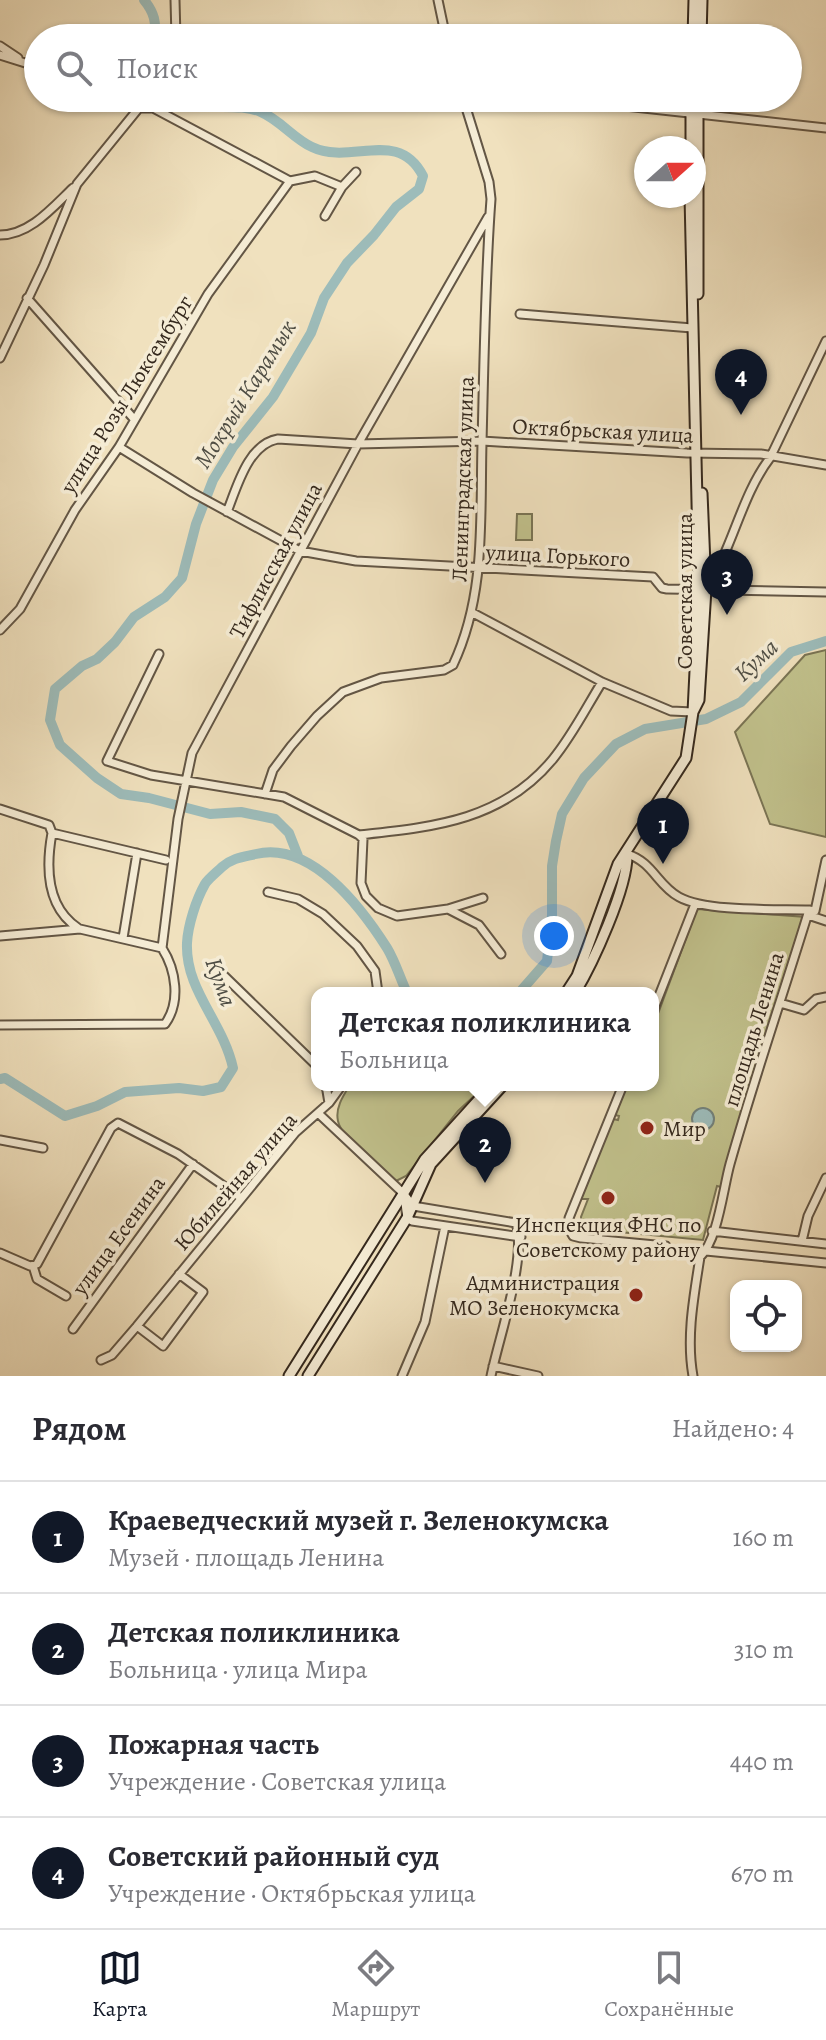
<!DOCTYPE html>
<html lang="ru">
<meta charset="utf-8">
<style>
:root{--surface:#fff;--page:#f2f2f3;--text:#2b2b33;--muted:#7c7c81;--line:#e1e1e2;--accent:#111827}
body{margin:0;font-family:Alegreya,serif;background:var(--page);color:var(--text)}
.controls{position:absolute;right:24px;bottom:24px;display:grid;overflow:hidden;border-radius:16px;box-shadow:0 2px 6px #0004}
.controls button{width:72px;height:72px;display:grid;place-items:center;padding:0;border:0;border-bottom:2px solid var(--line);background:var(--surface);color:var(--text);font:40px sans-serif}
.compass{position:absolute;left:634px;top:136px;width:72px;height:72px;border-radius:50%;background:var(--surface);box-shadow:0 2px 6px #0004;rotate:69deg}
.you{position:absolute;left:554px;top:936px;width:28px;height:28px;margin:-20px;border:6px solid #fff;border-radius:50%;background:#1a73e8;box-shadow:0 0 0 12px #1a73e833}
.badge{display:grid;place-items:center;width:52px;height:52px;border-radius:50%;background:var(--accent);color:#fff;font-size:26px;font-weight:700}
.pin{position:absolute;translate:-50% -66px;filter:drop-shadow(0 2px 4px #0008)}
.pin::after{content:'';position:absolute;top:42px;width:28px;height:24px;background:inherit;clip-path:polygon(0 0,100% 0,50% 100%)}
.popup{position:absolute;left:311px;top:987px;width:348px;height:104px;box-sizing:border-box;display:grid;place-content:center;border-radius:16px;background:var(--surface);filter:drop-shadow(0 2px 6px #0005);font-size:26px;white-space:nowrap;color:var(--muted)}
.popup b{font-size:30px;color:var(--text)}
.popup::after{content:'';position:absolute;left:50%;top:100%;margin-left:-16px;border:16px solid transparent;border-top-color:var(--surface)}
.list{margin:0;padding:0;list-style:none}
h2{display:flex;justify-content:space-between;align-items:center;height:104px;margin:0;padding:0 32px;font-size:34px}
h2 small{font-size:26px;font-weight:400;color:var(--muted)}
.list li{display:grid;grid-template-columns:52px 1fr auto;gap:24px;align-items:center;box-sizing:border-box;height:112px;padding:0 32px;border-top:2px solid var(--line)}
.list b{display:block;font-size:30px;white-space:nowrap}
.list p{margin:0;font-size:26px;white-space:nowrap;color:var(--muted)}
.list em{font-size:26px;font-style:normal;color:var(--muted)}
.icon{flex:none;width:44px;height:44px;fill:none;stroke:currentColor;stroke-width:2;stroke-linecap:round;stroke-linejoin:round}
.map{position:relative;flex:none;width:826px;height:1376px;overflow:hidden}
.search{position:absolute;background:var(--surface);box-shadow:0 2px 6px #0004;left:24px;right:24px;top:24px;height:88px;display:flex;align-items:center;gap:20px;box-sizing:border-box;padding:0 28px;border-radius:44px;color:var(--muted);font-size:30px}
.sheet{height:552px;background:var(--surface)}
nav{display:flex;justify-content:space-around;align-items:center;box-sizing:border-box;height:112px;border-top:2px solid var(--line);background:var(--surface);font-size:22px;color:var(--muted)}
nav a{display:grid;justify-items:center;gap:4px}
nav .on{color:var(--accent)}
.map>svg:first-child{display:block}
.green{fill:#c1c18c;stroke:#7a7454;stroke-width:2}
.water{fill:#9dbcba;stroke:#73817b;stroke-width:2}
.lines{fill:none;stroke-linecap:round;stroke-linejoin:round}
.river{stroke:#9dbcba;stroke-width:10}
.street-casing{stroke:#635645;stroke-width:11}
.secondary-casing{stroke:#34281d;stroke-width:13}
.street{stroke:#f5ecd5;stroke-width:7}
.secondary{stroke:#f5ecd5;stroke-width:9}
.poi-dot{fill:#8f2418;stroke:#f5ecd5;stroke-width:3}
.labels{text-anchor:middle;stroke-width:7;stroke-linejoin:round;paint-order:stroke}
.street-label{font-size:22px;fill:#34281d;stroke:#f5ecd5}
.poi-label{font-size:22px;fill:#34281d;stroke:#f5ecd5;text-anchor:start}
.water-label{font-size:24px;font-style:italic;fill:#4e4d44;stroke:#f5ecd5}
</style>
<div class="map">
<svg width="826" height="1376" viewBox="0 0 826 1376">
<rect width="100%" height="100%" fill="#f0e1be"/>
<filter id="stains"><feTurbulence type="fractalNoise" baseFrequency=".0025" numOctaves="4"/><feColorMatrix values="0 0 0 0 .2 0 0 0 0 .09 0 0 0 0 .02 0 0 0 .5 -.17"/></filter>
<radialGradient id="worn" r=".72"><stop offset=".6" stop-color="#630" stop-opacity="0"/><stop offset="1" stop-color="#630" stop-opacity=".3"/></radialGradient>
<path class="green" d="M517 514H532V540H516Z
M826 650V837L770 824 735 732 805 655Z
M697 909 806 917 721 1187 717 1186 703 1240 587 1229 582 1226 581 1217 588 1199H581L613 1119 618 1120 619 1116 615 1115 627 1085H653V1027Z
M350 1085H486L458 1111 406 1176 396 1181C381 1172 341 1137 338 1121 335 1108 343 1096 350 1085Z"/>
<path class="water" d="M692 1119a11 11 0 1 1 22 0a11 11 0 1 1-22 0Z"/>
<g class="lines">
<path class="river" d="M144 0C154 12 157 23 154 38
M176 98C204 114 234 101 261 112 280 120 294 139 312 147 351 166 398 127 423 176L419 189 396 207 374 235 347 263 324 298 311 333 273 397 233 447 213 480 196 524 182 578 165 597 134 617 115 642 97 659 82 666 55 689 50 720 60 745 97 778 121 794 149 798 210 814 241 812 275 819 289 833 298 856
M519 993 547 961 552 915V866L556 841 562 814 584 778 616 744 645 729 706 719 741 702 791 652 826 641
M0 1079 5 1078 65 1116 97 1106 125 1092 179 1088 203 1091 221 1087 233 1068C223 1022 185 990 187 943 188 925 196 900 205 884 209 878 217 872 222 867 232 858 243 857 256 854 311 841 361 907 387 948 395 961 400 978 407 993"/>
<defs>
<path id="street" d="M175 0 176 38
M438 0 446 38
M0 46 18 58
M0 55 38 67
M114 98 138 108H153L290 181 315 176 342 187
M552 98 826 128
M325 216 342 187 356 172
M0 235C30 235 53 207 73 188
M27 298 134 419
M520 314 692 328
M0 358 44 265 77 184 147 98
M119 447 193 493 300 551 356 561 653 577 662 588 667 589 826 592
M227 512C237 487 248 444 278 439L358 444 482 441 687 453 761 454 826 465
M706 589C733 548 741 496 770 458L826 341
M473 613 602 682 671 711 693 712
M0 630 20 609 75 510 119 447 208 294 290 181
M159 654 107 761 151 775 284 797 359 835 363 839 361 883 366 896 378 908 397 916 448 909 479 925 501 954
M265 794 273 770 291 746 317 716 343 692 381 678 444 670 453 665C486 595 480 520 482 443 484 362 485 280 491 199L489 182 463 98
M0 809 49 825 52 833 166 860
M52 833C46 866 46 907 78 928
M359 835C433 827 502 821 553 759 572 736 586 708 602 682
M627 854C653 862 657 885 679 897 706 912 775 909 809 910
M268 892 298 899 323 914 357 946 375 971 378 993
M448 909 483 898
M808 915 826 921
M0 936 80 929 162 948
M123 938 137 853
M162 948 178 819 192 753 358 444 488 217
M214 966 317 1066
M780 1003 804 1010 816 999 826 997
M653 1011 695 904
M0 1025 165 1024C181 1002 176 970 162 948
M326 1085 329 1103 342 1085
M623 1085 569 1218V1229L573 1236 581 1238 666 1246
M319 1114 404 1194 413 1206 516 1223C527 1258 499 1337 491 1376
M0 1140 43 1148
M404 1196 407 1218 412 1221 521 1237
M712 1231 826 1244
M802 1241 808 1216 826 1178
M706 1251 826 1263
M0 1253 30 1266 37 1264 111 1128 118 1123 178 1154 241 1198
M33 1266 37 1279 66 1296
M137 1326 163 1346 203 1292 179 1274
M73 1329 193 1164
M101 1360 112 1355 137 1326 295 1133 329 1103
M493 1366 538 1376
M402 1376 425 1322 445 1226
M693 1376C686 1337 694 1296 700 1257 718 1240 723 1189 730 1164 754 1079 783 995 809 910L815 911 826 860"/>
<path id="secondary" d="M693 38 694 0
M701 38 702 0
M691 148V98
M698 294V98
M693 712 699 700 706 589 702 493
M566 993 577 976 618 864 686 758 693 712 699 589 690 196
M575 993C593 963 628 887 627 854
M289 1376 425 1159 492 1085
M308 1376 407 1218 431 1164 503 1085"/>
</defs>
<use href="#street" class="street-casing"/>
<use href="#secondary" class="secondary-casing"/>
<use href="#street" class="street"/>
<use href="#secondary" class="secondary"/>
</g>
<g class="poi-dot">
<circle cx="647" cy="1128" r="8"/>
<circle cx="608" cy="1198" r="8"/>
<circle cx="636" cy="1295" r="8"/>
</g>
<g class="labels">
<g class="street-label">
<text transform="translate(126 394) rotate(-58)" y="8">улица Розы Люксембург</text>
<text transform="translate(603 430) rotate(3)" y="8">Октябрьская улица</text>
<text transform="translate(462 479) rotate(-88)" y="8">Ленинградская улица</text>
<text transform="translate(558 555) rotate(3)" y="8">улица Горького</text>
<text transform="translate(275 560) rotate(-62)" y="8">Тифлисская улица</text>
<text transform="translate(684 591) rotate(-90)" y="8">Советская улица</text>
<text transform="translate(753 1029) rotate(-73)" y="8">площадь Ленина</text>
<text transform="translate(235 1181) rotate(-49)" y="8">Юбилейная улица</text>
<text transform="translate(118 1235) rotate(-54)" y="8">улица Есенина</text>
</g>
<g class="poi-label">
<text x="663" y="1136">Мир</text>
<text x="608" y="1232" text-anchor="middle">Инспекция ФНС по<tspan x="608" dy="25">Советскому району</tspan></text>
<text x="620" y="1290" text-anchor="end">Администрация<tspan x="620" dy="25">МО Зеленокумска</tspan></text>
</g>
<g class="water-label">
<text transform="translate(245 394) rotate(-58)" y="8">Мокрый Карамык</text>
<text transform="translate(756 660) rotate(-43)" y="8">Кума</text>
<text transform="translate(221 982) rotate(70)" y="8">Кума</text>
</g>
</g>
<rect width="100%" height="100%" filter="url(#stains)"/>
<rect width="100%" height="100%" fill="url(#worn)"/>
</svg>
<div class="controls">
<button><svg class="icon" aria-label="locate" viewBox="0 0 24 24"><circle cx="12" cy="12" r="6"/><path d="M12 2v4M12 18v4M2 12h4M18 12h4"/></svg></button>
</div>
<svg class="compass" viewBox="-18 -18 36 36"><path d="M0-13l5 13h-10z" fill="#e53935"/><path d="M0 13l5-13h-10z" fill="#7c7c81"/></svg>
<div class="you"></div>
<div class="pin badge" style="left:663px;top:864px">1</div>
<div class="pin badge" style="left:485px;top:1183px">2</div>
<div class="popup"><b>Детская поликлиника</b>Больница</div>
<div class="pin badge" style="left:727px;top:615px">3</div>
<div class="pin badge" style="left:741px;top:415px">4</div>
<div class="search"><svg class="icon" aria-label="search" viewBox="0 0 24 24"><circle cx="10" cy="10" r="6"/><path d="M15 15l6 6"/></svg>Поиск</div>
</div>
<section class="sheet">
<h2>Рядом<small>Найдено: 4</small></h2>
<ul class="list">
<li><span class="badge">1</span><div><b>Краеведческий музей г. Зеленокумска</b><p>Музей · площадь Ленина</p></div><em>160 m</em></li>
<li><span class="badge">2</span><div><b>Детская поликлиника</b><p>Больница · улица Мира</p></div><em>310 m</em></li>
<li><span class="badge">3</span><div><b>Пожарная часть</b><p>Учреждение · Советская улица</p></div><em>440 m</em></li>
<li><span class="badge">4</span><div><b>Советский районный суд</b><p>Учреждение · Октябрьская улица</p></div><em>670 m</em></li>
</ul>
</section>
<nav>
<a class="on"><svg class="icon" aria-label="map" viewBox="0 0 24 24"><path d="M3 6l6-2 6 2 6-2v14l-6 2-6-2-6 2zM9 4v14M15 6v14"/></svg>Карта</a>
<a><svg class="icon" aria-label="directions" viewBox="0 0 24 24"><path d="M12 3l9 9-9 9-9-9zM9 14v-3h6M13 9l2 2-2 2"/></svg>Маршрут</a>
<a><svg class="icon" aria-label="saved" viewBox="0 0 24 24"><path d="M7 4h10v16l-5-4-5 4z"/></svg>Сохранённые</a>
</nav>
